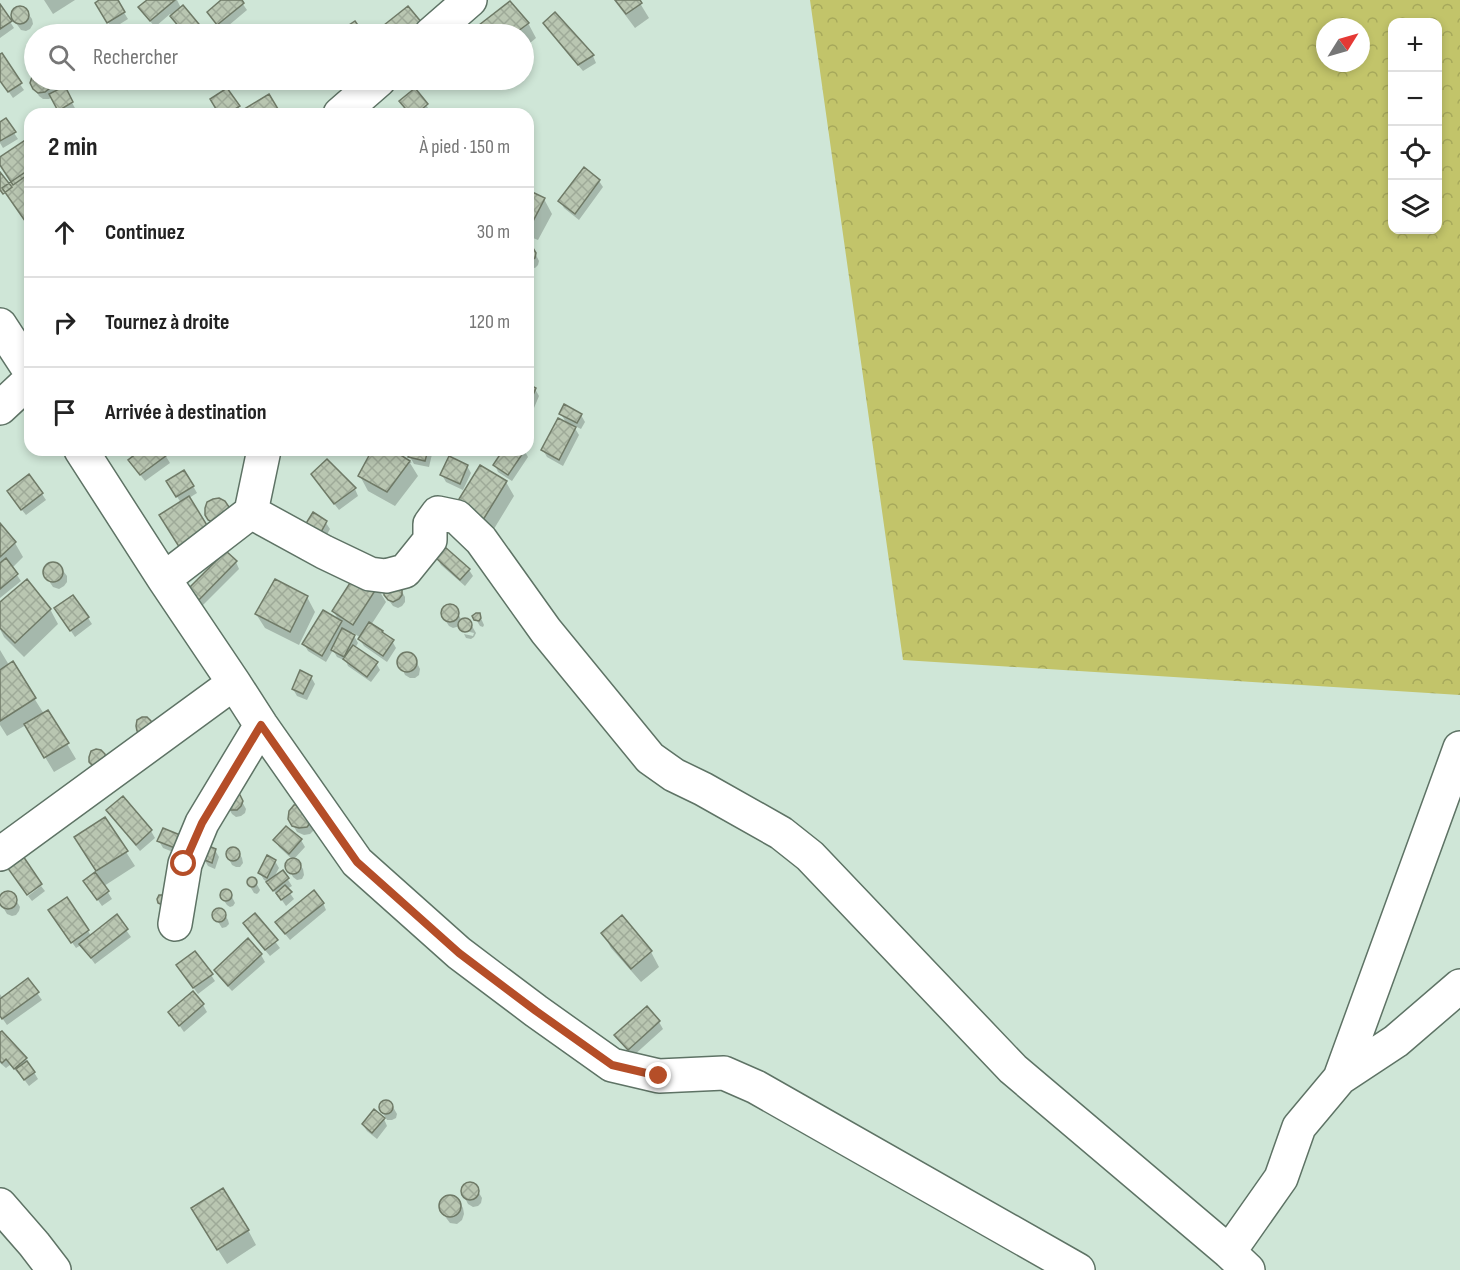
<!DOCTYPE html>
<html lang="fr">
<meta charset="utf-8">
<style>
:root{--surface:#fff;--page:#f6f6f6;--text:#222;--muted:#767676;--line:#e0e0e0}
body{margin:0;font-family:"Sofia Sans Condensed",sans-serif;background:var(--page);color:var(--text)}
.controls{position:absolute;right:18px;top:18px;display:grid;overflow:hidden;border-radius:12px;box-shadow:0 3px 9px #0003}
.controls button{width:54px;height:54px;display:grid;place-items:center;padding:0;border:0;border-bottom:2px solid var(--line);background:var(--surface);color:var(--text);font:30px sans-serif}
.compass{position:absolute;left:1316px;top:18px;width:54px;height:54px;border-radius:50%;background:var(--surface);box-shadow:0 3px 9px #0003;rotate:53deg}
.stop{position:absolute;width:18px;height:18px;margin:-14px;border:4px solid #b54e28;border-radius:50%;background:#fff}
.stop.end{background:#b54e28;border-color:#fff;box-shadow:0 2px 6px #0008}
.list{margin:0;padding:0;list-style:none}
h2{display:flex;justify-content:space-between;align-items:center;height:78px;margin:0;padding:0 24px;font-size:26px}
h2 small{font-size:20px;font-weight:400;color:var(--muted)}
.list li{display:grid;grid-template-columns:39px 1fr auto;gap:18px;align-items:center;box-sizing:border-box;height:90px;padding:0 24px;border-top:2px solid var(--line)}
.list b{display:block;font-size:22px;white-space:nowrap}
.list em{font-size:20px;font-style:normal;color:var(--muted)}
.icon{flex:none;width:33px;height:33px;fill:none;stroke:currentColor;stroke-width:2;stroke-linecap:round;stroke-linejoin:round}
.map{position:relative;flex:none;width:1460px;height:1270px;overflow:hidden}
.search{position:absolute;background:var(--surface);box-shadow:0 3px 9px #0003;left:24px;top:24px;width:510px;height:66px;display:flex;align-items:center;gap:15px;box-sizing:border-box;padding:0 21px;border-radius:33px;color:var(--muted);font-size:22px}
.panel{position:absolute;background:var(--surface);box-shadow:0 3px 9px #0003;left:24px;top:108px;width:510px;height:348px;border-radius:18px}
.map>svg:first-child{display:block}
.forest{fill:url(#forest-crowns);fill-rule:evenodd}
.shadow{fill:#0003}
.building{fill:url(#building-cross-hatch);stroke:#6f7a67;stroke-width:1.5}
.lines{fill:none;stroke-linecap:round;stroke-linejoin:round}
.minor-casing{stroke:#5e7365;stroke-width:36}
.minor{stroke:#fff;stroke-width:33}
.route{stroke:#b54e28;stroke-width:8}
</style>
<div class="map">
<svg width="1460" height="1270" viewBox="0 0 1460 1270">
<defs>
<pattern id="forest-crowns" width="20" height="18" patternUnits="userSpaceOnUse" patternTransform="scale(1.5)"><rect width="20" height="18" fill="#c2c46a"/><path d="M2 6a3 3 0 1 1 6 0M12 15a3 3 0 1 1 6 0" fill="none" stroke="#a6a85b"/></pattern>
<pattern id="building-cross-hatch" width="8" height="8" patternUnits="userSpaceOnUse" patternTransform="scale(1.5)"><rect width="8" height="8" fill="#b9c6b1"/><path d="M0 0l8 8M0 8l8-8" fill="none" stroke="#9eaa98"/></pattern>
</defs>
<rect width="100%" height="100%" fill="#cfe6d7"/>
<path class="forest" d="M810 0H1460V695L903 660ZM1392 22H1438V230H1392ZM1325 27H1361V63H1325Z"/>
<path class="shadow" d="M44 0H75L53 14Z
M102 0H116L128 19 112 29 97 3Z
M149 0H177L181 8 183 7 205 34H185L176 23 170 14 155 27 144 14Z
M223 0H240L247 10 222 31 213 19Z
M614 0H638L649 18 635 28Z
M0 6 14 28 0 38Z
M19 7 24 8 32 19 33 24 30 29 26 31 21 30 13 19 12 14 15 9Z
M555 14 593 56 596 63 583 71 549 30 545 23Z
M528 23 536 38 524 48V34H487L481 25Z
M421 24 420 34H376V33Z
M0 56 24 90 13 98 0 79Z
M34 77V80H50L55 90 54 93 64 88 76 110 68 114H61L52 97 49 99H43L39 96 35 89 33 78Z
M415 90 431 112 428 114H410Z
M238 106 242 112 280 114H220Z
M0 123 14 133 18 139 3 148 0 143Z
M599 181 603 187 579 220 564 208 560 201Z
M528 192 544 199 552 214 538 240 528 236Z
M528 248 535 253 539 261 538 265 535 268 530 267 528 264Z
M528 386 535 389 539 396 534 408 528 406Z
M561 414 581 415 585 422 581 429 573 425 579 435 563 466 547 457 543 450 567 424Z
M144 450H162L170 463 145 481 134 467Z
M374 450H390L412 463H410L418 476 395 506 368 491 360 476Z
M411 450H433L429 467 414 464 410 457Z
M505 450H524L528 457 512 481 498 472 495 465Z
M467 466 471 473 463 490 446 482 442 475Z
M168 482 193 486 197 493 181 503Z
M317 482 355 489 358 496 339 510Z
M506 482 514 496 486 542 461 526Z
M42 494 46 500 26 515 12 498Z
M313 514 326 523 330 529 324 540Z
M0 525 15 543 23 557 12 568 21 581 0 598Z
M437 558 469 570 473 576 465 586 441 565Z
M236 562 239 569 196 612 187 603Z
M53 563 58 564 67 576V582L64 586 59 589 53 587 45 575 44 569 47 564Z
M377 587 386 602 371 625 382 632 384 636 392 641 396 648 387 662 364 646 360 640 361 638 352 632 358 643 355 648 376 663 380 670 371 682 348 666 346 661 337 657 333 650 326 662 308 651 304 644 339 621 334 612Z
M401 590 405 597V602L402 606 398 608 393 606 385 595Z
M307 597 315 612 299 645 265 628 256 614Z
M0 604 50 609 58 624 24 657 4 637 0 629Z
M451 606 455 608 462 621 465 619 469 621 476 633 474 637 471 639 466 638 464 634 473 636 474 633 462 630 460 626 453 628 449 626 442 615 443 610 446 607Z
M479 614 484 625 483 627 480 626 474 616Z
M60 615 88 618 92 624 75 637Z
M0 650 9 665 12 663 44 714 48 712 76 759 54 772 26 725 7 736 0 725Z
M409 653 414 657 420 669 419 675 415 678H410L405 675 399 662 400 657 404 654Z
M311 677 315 684 307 700 297 696 293 689Z
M239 796 246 809 245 813 241 816 236 817 232 814 228 807Z
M122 798 151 831 155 838 140 851 112 817 108 811Z
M295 807 315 829 310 834 304 835 297 832 289 818Z
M164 830 178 854 163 848 159 841Z
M275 840H301L305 847 294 859 298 862 303 869 304 875 302 879 297 880 293 877 287 865 289 861 293 860 279 847Z
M234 848 238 851 242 858 243 863 240 867H236L232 865 228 857 227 853 230 849Z
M215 850 219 857 215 869 208 866 204 859Z
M84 852H126L135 866 104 886 112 899 102 906 85 881 97 872Z
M275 861 279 868 273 879 283 872 292 886 287 889 294 899 286 906 279 896 278 897 268 882 264 880 260 873Z
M251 879H254L260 890 259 892 257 894 254 893 248 883 249 880Z
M41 886 45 891 32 901 28 896Z
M226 890 229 892 233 899 235 903 233 906 230 907 227 905 222 898 221 894 223 891Z
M9 893 13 895 20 907 19 911 16 915 12 916 7 914 0 902 1 898 5 894Z
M323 903 326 910 290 940 281 929Z
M221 909 228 920 229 924 226 927 222 928 215 917 214 913 217 910Z
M255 915 280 948 270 956 248 930 244 923Z
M116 916 131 937 95 964 81 945 76 948 54 917 88 931 91 936Z
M621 917 651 952 659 967 641 982 611 948 603 933Z
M261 955 265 962 232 991 219 977 215 970Z
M182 972 211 975 215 981 198 994Z
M28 980 42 1000 7 1025 0 1015V994L3 999Z
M203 1005 207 1012 184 1032 170 1012Z
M646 1008 659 1022 663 1029 633 1056 620 1042 616 1035Z
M2 1033 26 1059 38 1079 29 1086 20 1074H19L10 1065 6 1068 0 1063V1034Z
M386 1101 390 1102 397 1114 396 1118 392 1120H387L380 1108 381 1103Z
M384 1119 387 1126 377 1139 367 1131 363 1125Z
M471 1183 475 1186 482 1198 481 1203 478 1206 473 1207 468 1204 462 1192 463 1187 466 1184Z
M448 1196H454L459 1201 463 1208 464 1214 462 1220 457 1224 450 1223 441 1211 440 1204 442 1199Z
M201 1223 248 1230 256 1245 227 1264Z"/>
<path class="building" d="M99 0H118L125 12 107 23 95 3Z
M147 0H175L150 21 138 7Z
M221 0H242L244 3 217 25 207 12Z
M615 0H640L642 3 626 14Z
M510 1 529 23 514 34H488L479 25Z
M0 4 12 21 0 29Z
M183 5 203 29 197 34H185L170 16Z
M11 15a9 9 0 1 1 18 0a9 9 0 1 1-18 0Z
M408 6 422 23 408 34H375L374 33Z
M555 12 594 55 578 65 543 23Z
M355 21 364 34H339L337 33Z
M2 53 22 83 8 92 0 81V54Z
M34 75V80H51L50 88 45 92 38 93 33 89 30 83 32 77Z
M65 86 73 102 58 111 49 94Z
M227 88 240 106 227 114H219L210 99Z
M415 88 428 104 416 114H410L399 101Z
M269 94 281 114H236Z
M6 118 16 132 0 141V122Z
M30 137V173L13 185 0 165V157Z
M584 167 600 180 575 214 558 201Z
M30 169V228L2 188Z
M0 172 12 187 3 194 0 190Z
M528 190 545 198 530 227 528 226Z
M528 247 533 248 536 253 535 258 530 261H528Z
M28 254H30V272L25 267V260Z
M528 384 536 388 530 402 528 401Z
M564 404 582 414 577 423 559 414Z
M558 418 576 427 559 460 541 450Z
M141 450H164L167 455 140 475 128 460Z
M372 450H393L410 461 387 492 358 476Z
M410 450H428L425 461 408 457Z
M503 450H525L508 475 493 465Z
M449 456 468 465 460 484 440 475Z
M327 459 356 488 334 504 311 474Z
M480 465 507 481 478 528 451 512Z
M184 470 194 486 176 497 166 481Z
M29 474 43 493 21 510 7 491Z
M189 496 213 535 183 553 159 515Z
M219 498 225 501 229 507V513L214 523 208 520 205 515V508L207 502 213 499Z
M313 512 327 521 320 534 305 525Z
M0 523 16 542 0 557Z
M445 547 470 569 460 580 436 558Z
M226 551 237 561 192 607 181 596Z
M6 558 18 574 0 589V563Z
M43 572a10 10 0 1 1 20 0a10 10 0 1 1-20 0Z
M357 572 378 586 353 625 332 611Z
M27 579 51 609 15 643 0 628V602Z
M275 579 308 596 290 632 255 614Z
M384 589H402V595L399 599 393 602 388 600 384 595Z
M73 595 89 617 70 631 54 608Z
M441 613a9 9 0 1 1 18 0a9 9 0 1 1-18 0Z
M323 610 342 621 322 656 302 644Z
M476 613H480L481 618 479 621 474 620 472 616Z
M458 625a7 7 0 1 1 14 0a7 7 0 1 1-14 0Z
M369 622 383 631 382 632 394 640 383 656 358 639Z
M342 628 355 635 344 657 331 650Z
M353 645 378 662 367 677 343 659Z
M397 662a10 10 0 1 1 20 0a10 10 0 1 1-20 0Z
M13 661 36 698 0 721V670Z
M300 670 312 676 303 694 292 689Z
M48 710 69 743 44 758 24 724Z
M142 717H147L151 721 153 726 142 734 137 731 136 726 137 720Z
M96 749 101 750 105 754 106 760 93 766 89 762V757L91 751Z
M236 792 240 795 243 801 241 806 237 810H231L226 807Z
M123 796 152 830 136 845 106 810Z
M302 804 312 821 307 827 299 828 292 826 288 819 289 811 294 805Z
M105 817 128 851 96 871 74 837Z
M286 826 302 839 289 854 273 840Z
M163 828 180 835 175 848 157 841Z
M206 845 216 849 212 863 202 859Z
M226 854a7 7 0 1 1 14 0a7 7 0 1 1-14 0Z
M267 855 276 860 267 878 258 873Z
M23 856 42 884 27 895 7 867Z
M285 866a8 8 0 1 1 16 0a8 8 0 1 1-16 0Z
M283 870 289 878 273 891 266 882Z
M95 872 109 891 97 900 83 881Z
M247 882a5 5 0 1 1 10 0a5 5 0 1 1-10 0Z
M285 885 292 892 281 900 276 893Z
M220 895a6 6 0 1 1 12 0a6 6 0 1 1-12 0Z
M314 890 324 903 285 934 275 922Z
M-1 900a9 9 0 1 1 18 0a9 9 0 1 1-18 0Z
M159 895H164L162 905 158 903 157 899Z
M67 897 89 930 71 943 48 910Z
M212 915a7 7 0 1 1 14 0a7 7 0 1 1-14 0Z
M255 913 278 940 265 950 243 923Z
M117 914 128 929 91 958 79 944Z
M622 915 652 951 631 969 601 933Z
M248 938 262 954 228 986 214 970Z
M195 951 213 974 193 988 176 965Z
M28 978 39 992 2 1019 0 1016V999Z
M193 991 204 1004 179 1026 168 1012Z
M647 1006 660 1021 628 1050 614 1035Z
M2 1031 27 1058 14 1069 6 1059 2 1063 0 1061V1032Z
M27 1061 35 1072 24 1080 16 1069Z
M379 1107a7 7 0 1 1 14 0a7 7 0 1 1-14 0Z
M374 1109 385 1118 372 1133 362 1124Z
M461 1191a9 9 0 1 1 18 0a9 9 0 1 1-18 0Z
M223 1188 249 1230 217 1250 191 1208Z
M439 1206a11 11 0 1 1 22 0a11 11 0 1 1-22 0Z"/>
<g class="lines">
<defs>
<path id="minor" d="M431 34 470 0
M340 114 379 80
M0 325 30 371
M0 408 30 380
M81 450 164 579 234 683 261 725 357 862 459 953 536 1011 612 1065 659 1076 724 1073 756 1087 1078 1270
M251 512 324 552 370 574 386 576 405 571 430 540V524L438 513 457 517 481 540 546 631 650 758 674 775 703 789 781 833 810 856 1013 1069 1229 1252 1248 1270
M164 579 251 512 264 450
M0 854 234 683
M175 924 185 864 202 823 261 725
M1340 1078 1460 748
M0 1205 34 1244 54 1270
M1229 1252 1281 1178 1299 1127 1340 1078 1396 1041 1460 986"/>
</defs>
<use href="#minor" class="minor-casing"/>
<use href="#minor" class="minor"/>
</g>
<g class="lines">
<path class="route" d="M184 864 202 823 261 725 357 862 459 953 536 1011 612 1065 659 1076"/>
</g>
</svg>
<div class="controls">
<button>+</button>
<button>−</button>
<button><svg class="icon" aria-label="locate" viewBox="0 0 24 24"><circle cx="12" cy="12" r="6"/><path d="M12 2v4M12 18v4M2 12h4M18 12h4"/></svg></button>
<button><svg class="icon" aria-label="layers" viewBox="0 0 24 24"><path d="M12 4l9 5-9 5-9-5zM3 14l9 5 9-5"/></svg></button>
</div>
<svg class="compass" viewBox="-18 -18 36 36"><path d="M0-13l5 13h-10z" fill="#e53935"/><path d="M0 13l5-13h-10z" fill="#767676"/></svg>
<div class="stop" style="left:184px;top:864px"></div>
<div class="stop end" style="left:659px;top:1076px"></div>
<div class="search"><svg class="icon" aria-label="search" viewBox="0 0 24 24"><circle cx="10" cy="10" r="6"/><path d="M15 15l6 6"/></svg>Rechercher</div>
<section class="panel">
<h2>2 min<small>À pied · 150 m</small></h2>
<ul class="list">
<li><svg class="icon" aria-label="ahead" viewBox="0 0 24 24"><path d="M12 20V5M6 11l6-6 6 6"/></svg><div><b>Continuez</b></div><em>30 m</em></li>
<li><svg class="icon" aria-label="right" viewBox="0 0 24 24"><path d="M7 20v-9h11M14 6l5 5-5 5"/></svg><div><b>Tournez à droite</b></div><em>120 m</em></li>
<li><svg class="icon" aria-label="arrive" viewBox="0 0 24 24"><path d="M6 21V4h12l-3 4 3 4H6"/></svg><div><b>Arrivée à destination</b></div></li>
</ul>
</section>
</div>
